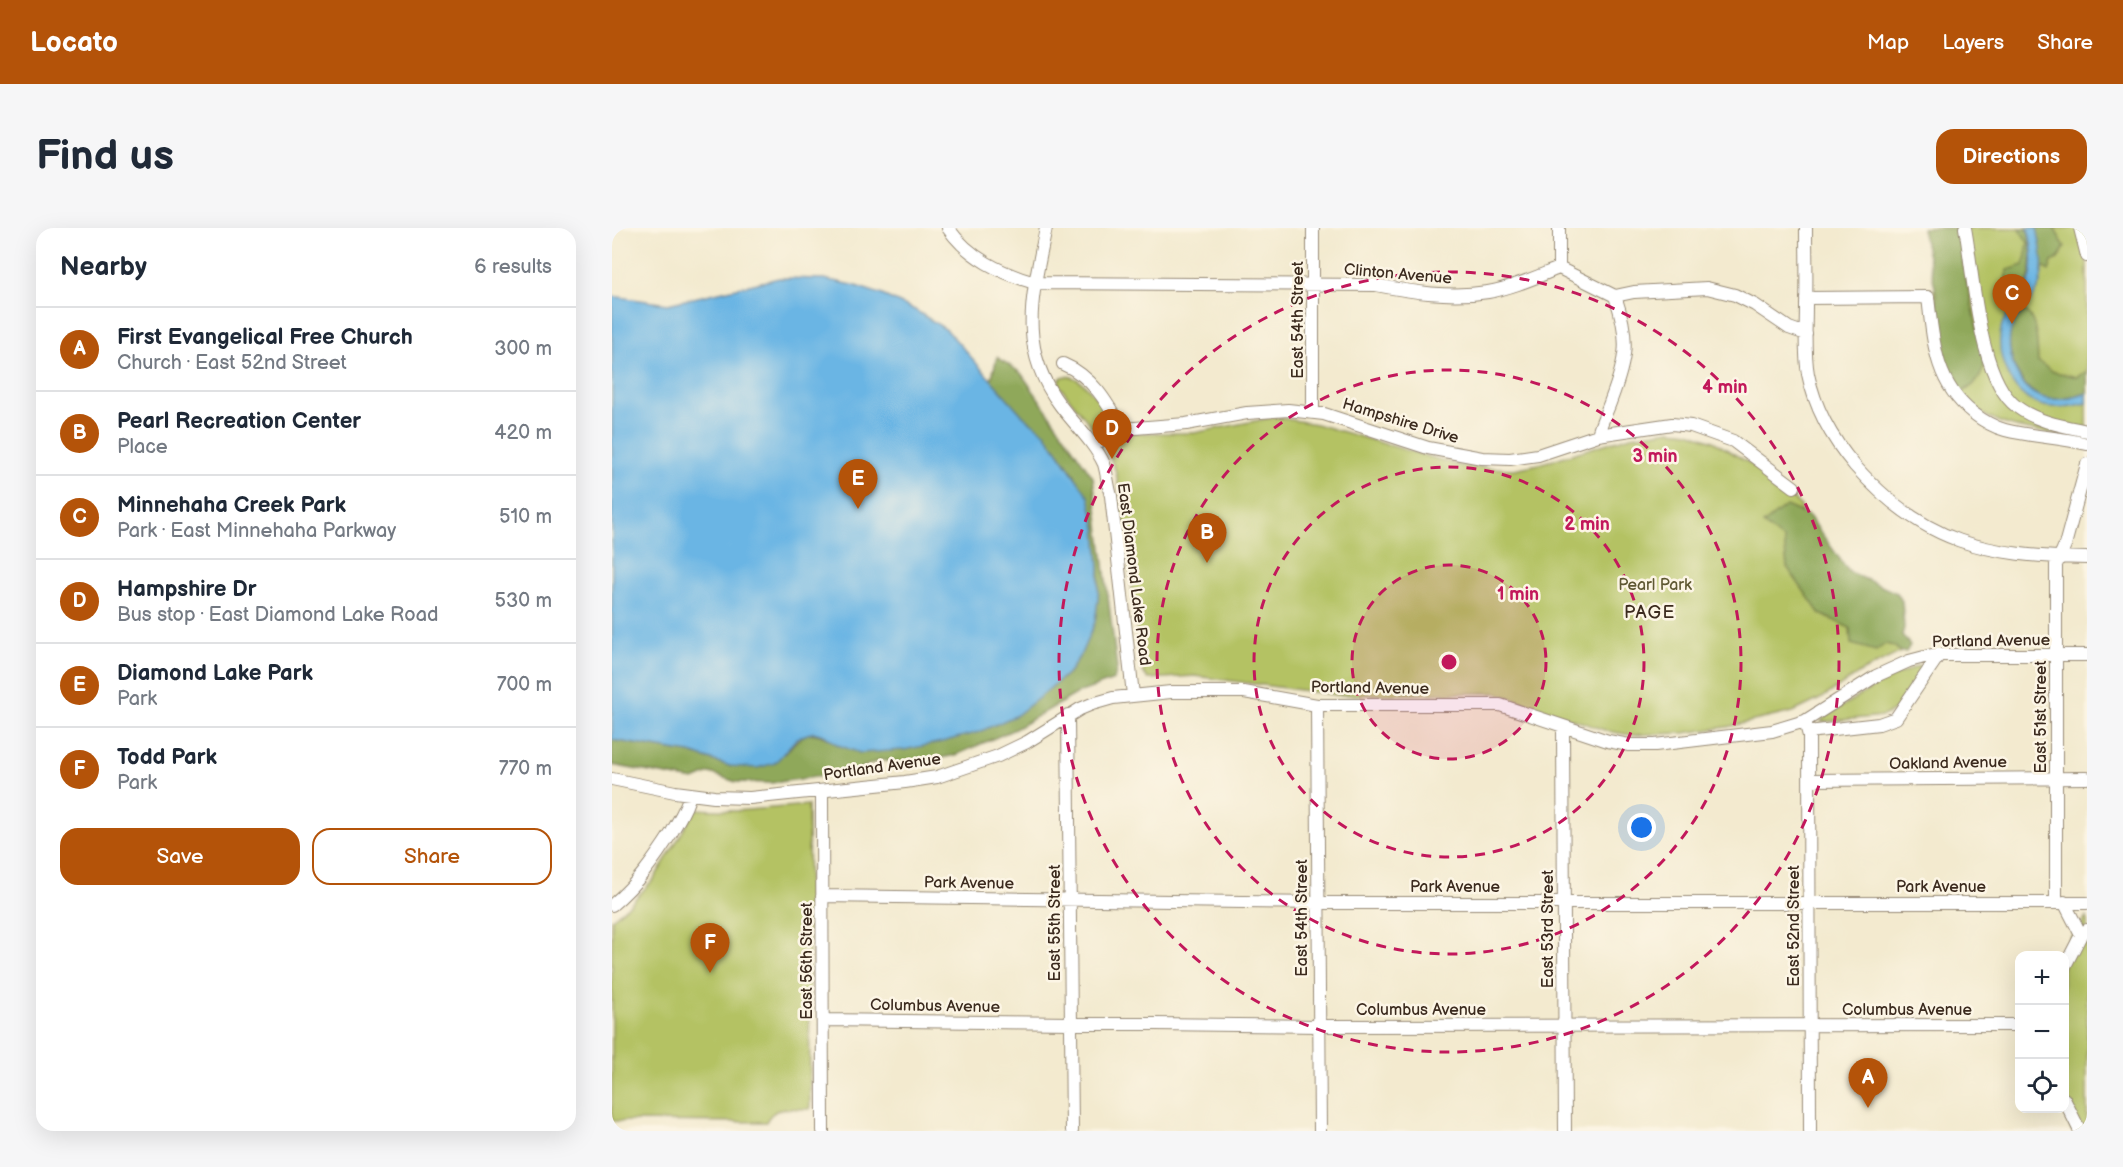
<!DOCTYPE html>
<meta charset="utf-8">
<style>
:root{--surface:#fff;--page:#f6f6f7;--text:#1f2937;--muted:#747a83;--line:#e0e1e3;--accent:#b45309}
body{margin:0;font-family:"Balsamiq Sans",sans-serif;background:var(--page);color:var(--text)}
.controls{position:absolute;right:18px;bottom:18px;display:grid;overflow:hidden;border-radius:12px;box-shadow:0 6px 24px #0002}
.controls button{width:54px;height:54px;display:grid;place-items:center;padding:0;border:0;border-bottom:2px solid var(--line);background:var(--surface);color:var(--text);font:30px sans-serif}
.you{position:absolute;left:1030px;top:600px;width:21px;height:21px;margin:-15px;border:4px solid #fff;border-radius:50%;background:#1a73e8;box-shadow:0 0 0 9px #1a73e833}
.badge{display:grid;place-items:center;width:39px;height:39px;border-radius:50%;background:var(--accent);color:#fff;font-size:20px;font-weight:700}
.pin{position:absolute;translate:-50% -50px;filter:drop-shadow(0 2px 3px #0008)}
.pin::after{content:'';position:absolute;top:32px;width:21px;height:18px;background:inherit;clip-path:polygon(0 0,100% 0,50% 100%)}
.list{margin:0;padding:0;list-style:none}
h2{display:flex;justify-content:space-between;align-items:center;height:78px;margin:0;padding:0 24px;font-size:26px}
h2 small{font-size:20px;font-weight:400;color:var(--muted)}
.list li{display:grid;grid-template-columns:39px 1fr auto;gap:18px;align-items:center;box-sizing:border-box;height:84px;padding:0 24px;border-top:2px solid var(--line)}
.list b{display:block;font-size:22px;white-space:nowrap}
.list p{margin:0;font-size:20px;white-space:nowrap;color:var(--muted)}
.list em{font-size:20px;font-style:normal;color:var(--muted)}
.actions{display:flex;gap:12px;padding:18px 24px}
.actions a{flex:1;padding:14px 0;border:2px solid var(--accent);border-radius:18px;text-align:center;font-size:21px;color:var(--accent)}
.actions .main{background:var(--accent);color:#fff}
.icon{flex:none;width:33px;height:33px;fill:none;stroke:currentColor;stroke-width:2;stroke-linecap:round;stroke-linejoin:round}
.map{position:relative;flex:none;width:1475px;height:903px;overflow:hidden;border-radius:18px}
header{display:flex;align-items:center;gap:36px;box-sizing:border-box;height:84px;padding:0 30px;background:var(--accent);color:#fff}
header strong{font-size:28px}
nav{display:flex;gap:33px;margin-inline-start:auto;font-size:21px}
.intro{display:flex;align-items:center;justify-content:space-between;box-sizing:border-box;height:144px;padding:0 36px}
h1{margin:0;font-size:42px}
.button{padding:15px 27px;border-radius:18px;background:var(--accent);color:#fff;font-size:21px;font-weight:700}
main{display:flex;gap:36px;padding:0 36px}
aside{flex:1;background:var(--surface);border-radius:18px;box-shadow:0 6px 24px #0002}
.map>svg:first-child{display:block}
.green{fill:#b4c264;stroke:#787641;stroke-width:1.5}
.forest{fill:#8fa85a;stroke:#65693c;stroke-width:1.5}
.water{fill:#6bb5e4;stroke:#537081;stroke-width:1.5}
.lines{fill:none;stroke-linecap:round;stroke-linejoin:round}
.minor-casing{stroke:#978a76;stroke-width:14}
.minor{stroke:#fff;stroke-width:12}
.ring{fill:none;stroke:#c2185b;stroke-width:3;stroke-dasharray:10 8}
.labels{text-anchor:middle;stroke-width:5;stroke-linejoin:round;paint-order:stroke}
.street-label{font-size:16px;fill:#3b2a1e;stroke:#fcf5e5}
.park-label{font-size:16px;fill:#5f5833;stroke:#fcf5e5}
.neighbourhood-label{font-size:18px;letter-spacing:1.5px;fill:#3b2a1e;stroke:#fcf5e5}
.centre{fill:#c2185b;stroke:#fcf5e5;stroke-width:3}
.ring-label{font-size:18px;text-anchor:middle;font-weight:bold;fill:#c2185b;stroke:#fcf5e5;stroke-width:5;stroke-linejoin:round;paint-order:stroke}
</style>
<header>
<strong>Locato</strong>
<nav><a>Map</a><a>Layers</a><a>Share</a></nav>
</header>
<div class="intro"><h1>Find us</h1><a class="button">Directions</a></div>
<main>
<aside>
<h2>Nearby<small>6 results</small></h2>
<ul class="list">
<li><span class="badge">A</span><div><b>First Evangelical Free Church</b><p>Church · East 52nd Street</p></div><em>300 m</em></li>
<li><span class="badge">B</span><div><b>Pearl Recreation Center</b><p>Place</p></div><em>420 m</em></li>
<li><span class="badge">C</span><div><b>Minnehaha Creek Park</b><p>Park · East Minnehaha Parkway</p></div><em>510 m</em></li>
<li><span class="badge">D</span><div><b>Hampshire Dr</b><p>Bus stop · East Diamond Lake Road</p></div><em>530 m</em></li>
<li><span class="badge">E</span><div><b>Diamond Lake Park</b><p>Park</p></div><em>700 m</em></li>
<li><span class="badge">F</span><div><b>Todd Park</b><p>Park</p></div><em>770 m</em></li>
</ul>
<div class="actions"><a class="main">Save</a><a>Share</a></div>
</aside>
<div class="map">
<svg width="1475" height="903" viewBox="0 0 1475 903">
<rect width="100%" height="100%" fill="#fcf5e5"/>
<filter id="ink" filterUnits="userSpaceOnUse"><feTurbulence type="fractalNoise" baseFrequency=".0167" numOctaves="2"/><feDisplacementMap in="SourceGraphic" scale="12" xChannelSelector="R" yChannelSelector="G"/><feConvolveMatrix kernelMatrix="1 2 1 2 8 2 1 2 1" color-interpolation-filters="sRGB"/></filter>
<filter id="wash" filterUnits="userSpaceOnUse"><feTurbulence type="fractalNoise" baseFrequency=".008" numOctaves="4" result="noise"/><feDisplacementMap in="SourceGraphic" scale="24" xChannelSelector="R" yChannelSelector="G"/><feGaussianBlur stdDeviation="1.35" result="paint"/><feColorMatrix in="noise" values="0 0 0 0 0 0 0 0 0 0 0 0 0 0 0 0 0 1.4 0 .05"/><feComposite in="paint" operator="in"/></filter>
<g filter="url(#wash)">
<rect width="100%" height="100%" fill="#f3eacf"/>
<path class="green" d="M1316 0H1475V210C1447 206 1415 204 1388 194 1331 174 1327 114 1321 62H1326Z
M455 148C474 150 487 175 499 190L502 195 499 200 490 205 483 203 447 157V153L450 149Z
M663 189 704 196 849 238 880 240 902 241 927 236 1019 208 1059 202 1077 204 1101 213 1147 241 1189 278 1194 367 1285 365 1287 425 1249 444 1210 470 1181 484 1115 499 1071 505 1019 507 995 503 885 465 725 467 583 448 536 451 530 443 509 271 504 244 495 222 496 215 517 205H582Z
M1307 438 1311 441 1283 482 1271 488 1209 494 1211 490C1243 471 1272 450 1307 438Z
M196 577 198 881C179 881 163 876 154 894L0 893V691L18 676 42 651 84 581 124 583Z
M1475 689V903H1460L1452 881 1451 728 1459 709Z"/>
<path class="forest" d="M1310 0H1347L1352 41 1373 135C1369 150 1364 157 1350 164 1322 135 1329 96 1323 59 1319 39 1313 20 1310 0Z
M1407 0 1416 1C1421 30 1423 49 1405 73L1398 68 1392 57 1396 42 1412 37 1416 15Z
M1425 0H1442L1453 19 1446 31 1440 34 1437 43 1430 39Z
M1414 83C1426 95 1425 117 1426 133L1439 143 1465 149 1475 143V165C1462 170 1442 174 1429 169 1401 158 1382 98 1414 83Z
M385 129 409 145 481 249 505 440 502 452 466 465 403 501 344 527 297 536 268 532 240 544 159 555 124 554 98 545 82 552 0 537V512L78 525 118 538 174 525C192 501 202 500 226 517L405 487 458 444 469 426 483 394 486 371 487 340 463 247 433 206 412 189 379 152Z
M1174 278 1197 288 1237 344 1285 365 1290 373 1292 400 1290 407 1298 417 1294 424H1288L1282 418 1273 416 1264 423 1239 416 1238 400 1208 386 1175 339 1172 312 1151 296Z"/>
<path class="water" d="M1416 0H1425C1429 18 1433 37 1428 55 1423 74 1404 84 1399 102 1393 125 1406 161 1429 169 1442 174 1463 170 1475 165V175C1462 178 1443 182 1429 177 1398 168 1382 127 1390 97 1392 89 1400 81 1405 74 1408 69 1413 64 1415 59 1424 41 1420 18 1416 0Z
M167 50 212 51 241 57 268 66 303 82 335 102 412 189 433 205 477 269 484 299 487 340 486 371 483 394 469 426 458 443 428 469 405 487 367 504 330 514 292 522 248 525 226 517 212 507 201 504 185 510 163 535 145 540 118 538 78 525 0 512V68L56 76Z"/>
</g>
<g filter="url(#ink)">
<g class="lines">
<defs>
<path id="minor" d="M336 0C357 30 389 45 423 55L764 57C800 64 838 70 876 64 900 60 924 49 947 40L1003 68 1022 64 1095 60 1123 67 1143 77 1177 100 1194 106
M434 0C421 66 404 118 448 177 462 196 482 214 492 236 495 246 496 258 499 268L521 467
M701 0V184
M947 0V40
M1194 0C1194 26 1195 52 1194 77 1194 100 1192 124 1196 146 1203 181 1220 211 1243 238 1312 316 1375 328 1475 330
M1353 0C1362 47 1366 150 1405 179 1425 194 1451 198 1475 203
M1468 0 1475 28
M1194 70 1316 69C1321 113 1323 155 1361 185 1370 192 1382 199 1393 202 1420 209 1448 209 1475 216
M451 136C480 148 495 174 510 201
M986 207C989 194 995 184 999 172 1015 130 1018 111 1003 68
M481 217 510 201 574 196 635 185 676 182 712 186 816 220 870 230 898 231 926 227 986 207 1060 196 1079 198 1121 213 1182 259
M705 477 708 903
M456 487 460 903
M1193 493 1197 508 1198 903
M951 499 953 903
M1196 504 1267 496 1284 490 1327 427
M0 551 63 564 102 569 138 570 293 554 325 549 386 528 415 514 468 481 480 476 501 470 559 464H632L705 477H888L996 513 1017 517H1043L1160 503 1193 493 1264 448 1297 433 1320 427H1475
M1197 552 1475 550
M210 563 211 903
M210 668 706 675H1475
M1444 674V337L1453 317 1475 236
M1452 674 1469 707
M0 677C25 656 42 632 60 604 67 591 75 580 78 566
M1452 740 1469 707 1475 702
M211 792 707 798 1408 797
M1452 871 1468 903"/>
</defs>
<use href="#minor" class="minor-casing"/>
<use href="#minor" class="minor"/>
</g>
</g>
<circle cx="837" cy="434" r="97" fill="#c2185b" fill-opacity=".12"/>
<g class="ring">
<circle cx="837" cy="434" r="97"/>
<circle cx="837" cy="434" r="195"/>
<circle cx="837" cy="434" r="292"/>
<circle cx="837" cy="434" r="390"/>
</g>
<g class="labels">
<g class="street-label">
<text transform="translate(786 45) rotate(5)" y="6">Clinton Avenue</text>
<text transform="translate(685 92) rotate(-90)" y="6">East 54th Street</text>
<text transform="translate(789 192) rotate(17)" y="6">Hampshire Drive</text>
<text transform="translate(523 346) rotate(83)" y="6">East Diamond Lake Road</text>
<text transform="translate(1379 412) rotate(-1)" y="6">Portland Avenue</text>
<text transform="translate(758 459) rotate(1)" y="6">Portland Avenue</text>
<text transform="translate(1428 489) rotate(-90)" y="6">East 51st Street</text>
<text transform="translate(1336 534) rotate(-1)" y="6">Oakland Avenue</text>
<text transform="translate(270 538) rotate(-8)" y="6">Portland Avenue</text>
<text transform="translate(357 654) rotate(1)" y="6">Park Avenue</text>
<text x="843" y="664">Park Avenue</text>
<text x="1329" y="664">Park Avenue</text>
<text transform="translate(689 690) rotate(-90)" y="6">East 54th Street</text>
<text transform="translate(442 695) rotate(-90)" y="6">East 55th Street</text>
<text transform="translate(1181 698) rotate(-90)" y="6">East 52nd Street</text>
<text transform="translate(935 701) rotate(-90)" y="6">East 53rd Street</text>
<text transform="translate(194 733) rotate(-90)" y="6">East 56th Street</text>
<text transform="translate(323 777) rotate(1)" y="6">Columbus Avenue</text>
<text x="809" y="787">Columbus Avenue</text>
<text x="1295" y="787">Columbus Avenue</text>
</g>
<g class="park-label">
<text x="1043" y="362">Pearl Park</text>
</g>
<g class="neighbourhood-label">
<text x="1038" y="390">PAGE</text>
</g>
</g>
<circle cx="837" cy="434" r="9" class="centre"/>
<g class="ring-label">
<text x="1113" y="165">4 min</text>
<text x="1043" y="234">3 min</text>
<text x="975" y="302">2 min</text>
<text x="906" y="372">1 min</text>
</g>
</svg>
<div class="controls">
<button>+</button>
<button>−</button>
<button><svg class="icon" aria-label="locate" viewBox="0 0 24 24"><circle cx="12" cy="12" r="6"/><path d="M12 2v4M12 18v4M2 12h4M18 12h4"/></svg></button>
</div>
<div class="you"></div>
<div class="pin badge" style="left:1256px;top:880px">A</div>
<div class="pin badge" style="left:595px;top:335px">B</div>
<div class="pin badge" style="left:1400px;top:96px">C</div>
<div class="pin badge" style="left:500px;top:231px">D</div>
<div class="pin badge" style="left:246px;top:281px">E</div>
<div class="pin badge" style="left:98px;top:745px">F</div>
</div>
</main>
